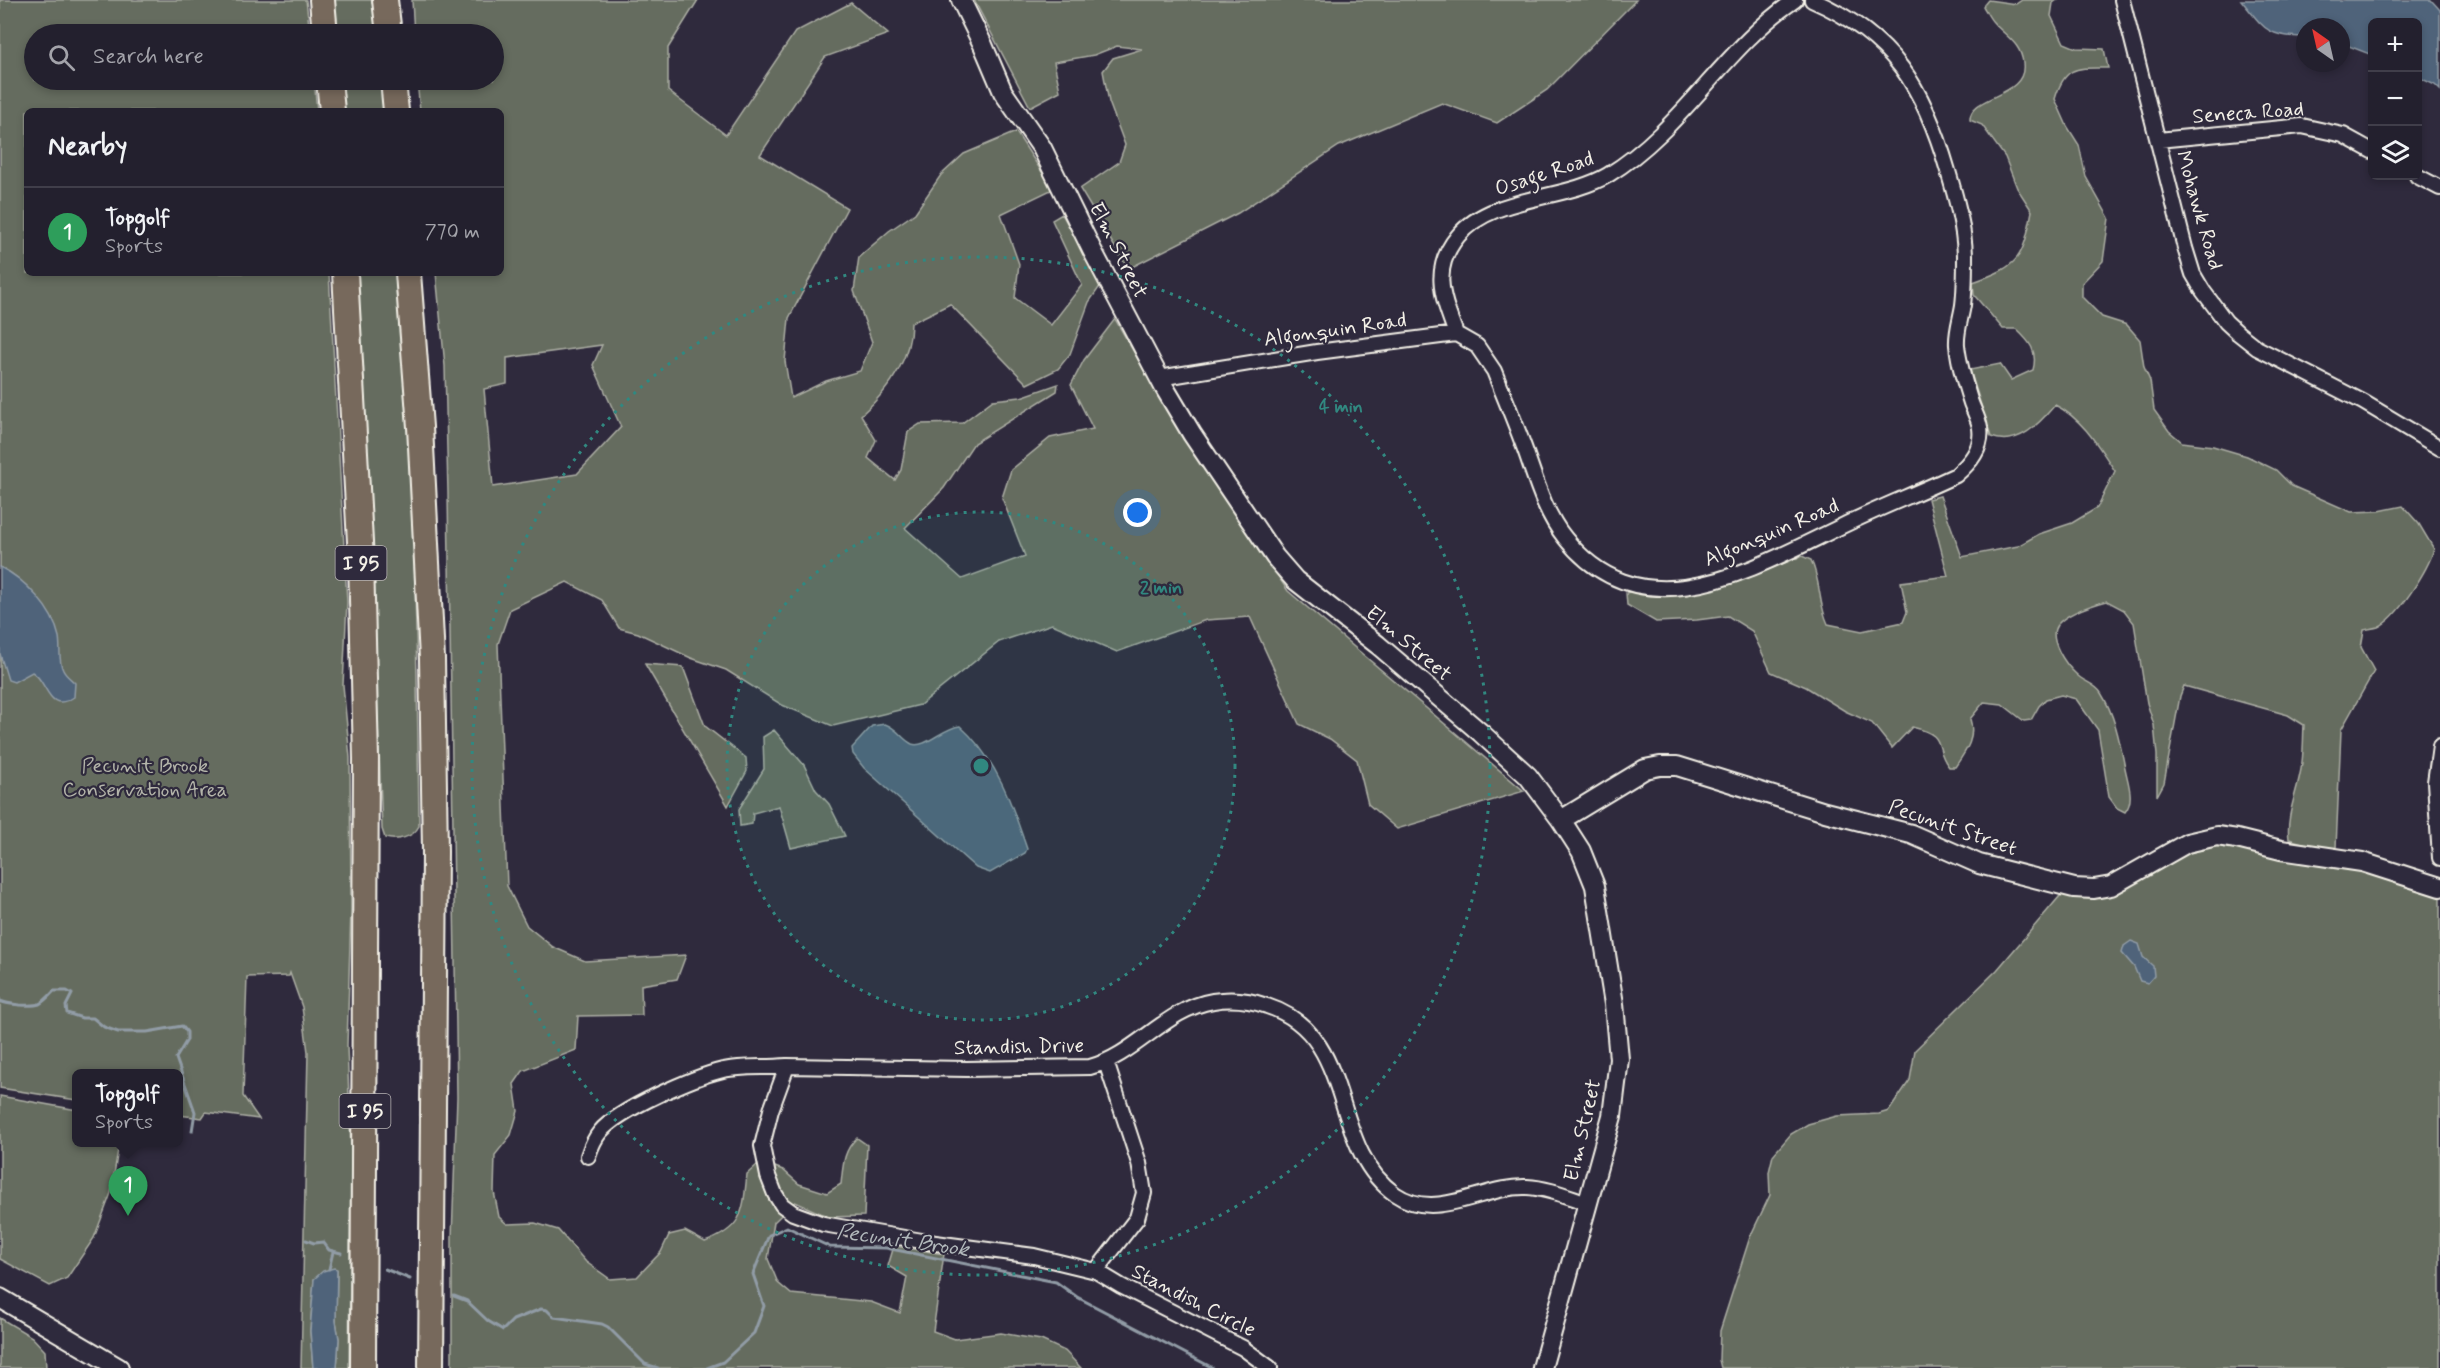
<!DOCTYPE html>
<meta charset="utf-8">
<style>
:root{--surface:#23202e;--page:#2f2d3a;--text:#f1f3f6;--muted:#a3a3aa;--line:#403e4a;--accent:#db2777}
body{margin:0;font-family:Mynerve,sans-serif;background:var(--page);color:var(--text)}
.controls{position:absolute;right:18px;top:18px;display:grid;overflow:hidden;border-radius:9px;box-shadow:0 3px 9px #0003}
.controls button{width:54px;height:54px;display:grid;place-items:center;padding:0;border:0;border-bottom:2px solid var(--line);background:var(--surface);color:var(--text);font:30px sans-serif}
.compass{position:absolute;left:2296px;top:18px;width:54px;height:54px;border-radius:50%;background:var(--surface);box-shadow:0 3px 9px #0003;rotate:326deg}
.you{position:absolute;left:1138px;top:513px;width:21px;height:21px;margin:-15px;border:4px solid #fff;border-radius:50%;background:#1a73e8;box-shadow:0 0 0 9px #1a73e833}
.badge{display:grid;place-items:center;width:39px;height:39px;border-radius:50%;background:var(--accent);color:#fff;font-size:20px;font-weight:700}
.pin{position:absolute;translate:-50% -50px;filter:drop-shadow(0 2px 3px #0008)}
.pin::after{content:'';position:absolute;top:32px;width:21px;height:18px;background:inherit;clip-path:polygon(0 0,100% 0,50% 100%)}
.popup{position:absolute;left:72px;top:1069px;width:111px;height:78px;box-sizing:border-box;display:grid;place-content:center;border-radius:9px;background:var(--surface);filter:drop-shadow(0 2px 4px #0005);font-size:20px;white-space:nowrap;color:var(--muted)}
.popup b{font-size:22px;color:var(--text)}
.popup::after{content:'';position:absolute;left:50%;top:100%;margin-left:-12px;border:12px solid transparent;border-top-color:var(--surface)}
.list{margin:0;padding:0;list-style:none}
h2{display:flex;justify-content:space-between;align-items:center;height:78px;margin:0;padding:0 24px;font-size:26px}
h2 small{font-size:20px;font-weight:400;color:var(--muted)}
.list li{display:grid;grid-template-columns:39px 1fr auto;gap:18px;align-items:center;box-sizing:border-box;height:90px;padding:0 24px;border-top:2px solid var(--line)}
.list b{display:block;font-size:22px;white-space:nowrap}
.list p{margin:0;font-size:20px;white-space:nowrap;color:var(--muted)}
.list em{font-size:20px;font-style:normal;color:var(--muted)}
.icon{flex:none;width:33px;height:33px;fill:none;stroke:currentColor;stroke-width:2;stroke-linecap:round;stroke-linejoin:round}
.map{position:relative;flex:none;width:2440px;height:1368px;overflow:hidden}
.search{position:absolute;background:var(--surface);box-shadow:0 3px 9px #0003;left:24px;top:24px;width:480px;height:66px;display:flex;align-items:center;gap:15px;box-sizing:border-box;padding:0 21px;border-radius:33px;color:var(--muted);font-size:22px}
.panel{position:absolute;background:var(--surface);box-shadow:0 3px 9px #0003;left:24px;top:108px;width:480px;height:168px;border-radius:9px}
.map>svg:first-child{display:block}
.green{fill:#656c5f;stroke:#acaea4;stroke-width:1.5;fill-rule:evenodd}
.water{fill:#4f647a;stroke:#919ca6;stroke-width:1.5}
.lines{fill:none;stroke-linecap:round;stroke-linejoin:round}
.stream{stroke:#919ca6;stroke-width:3}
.street-casing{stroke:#f4f1e8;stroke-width:18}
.secondary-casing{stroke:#f4f1e8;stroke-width:22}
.highway-casing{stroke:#f4f1e8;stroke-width:28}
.street{stroke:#2f2a3d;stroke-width:14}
.secondary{stroke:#2f2a3d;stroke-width:18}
.highway{stroke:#77695c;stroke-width:24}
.ring{fill:none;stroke:#318880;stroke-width:3;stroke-dasharray:3 6}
.labels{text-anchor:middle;stroke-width:4.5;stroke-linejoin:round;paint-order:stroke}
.shield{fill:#2f2a3d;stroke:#b9b5b5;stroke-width:1.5}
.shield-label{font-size:20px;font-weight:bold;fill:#f4f1e8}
.street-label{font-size:21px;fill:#f4f1e8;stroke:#2f2a3d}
.park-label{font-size:21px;fill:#b4b5aa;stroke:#2f2a3d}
.water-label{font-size:22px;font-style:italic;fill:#b2b9bc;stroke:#2f2a3d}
.centre{fill:#318880;stroke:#2f2a3d;stroke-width:3}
.ring-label{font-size:18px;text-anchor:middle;font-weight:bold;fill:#318880;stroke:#2f2a3d;stroke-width:4.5;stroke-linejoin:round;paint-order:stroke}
</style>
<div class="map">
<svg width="2440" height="1368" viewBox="0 0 2440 1368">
<rect width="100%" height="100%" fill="#2f2a3d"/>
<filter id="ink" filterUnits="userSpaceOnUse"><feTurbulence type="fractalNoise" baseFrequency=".0167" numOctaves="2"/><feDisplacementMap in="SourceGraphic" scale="12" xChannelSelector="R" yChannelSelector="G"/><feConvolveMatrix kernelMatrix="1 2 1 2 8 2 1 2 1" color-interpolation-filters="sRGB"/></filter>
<g filter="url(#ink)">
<path class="green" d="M0 0H306L310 34H34V80H314L317 111H27V273H329L347 602 343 685 350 758 351 909 347 1046 351 1151 349 1368H337L339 1339 336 1321 337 1270 314 1279 310 1331 313 1368H301L308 1052 302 1007 290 973 289 976 247 977 243 1096 259 1119 206 1112 202 1118 179 1115V1074H77V1100L0 1088V635L56 629C44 604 25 580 0 567Z
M334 0H376L380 34H337Z
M412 0H698L668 48V91L726 135 795 32 851 3 888 34 825 57 760 155 847 208 789 318 785 361 791 398 826 381 860 371 872 342 854 291 859 257 889 231 915 213 941 175 964 154 1016 132 1053 189 1001 214 1019 264 1015 298 1051 325 1082 285 1052 220 1062 214 1101 285 1089 302 1070 354 1058 369 1027 384 950 304 911 323C911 361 888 391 861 415L876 440 868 458 895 480 901 470 908 432 920 424 962 423 993 400 1021 397 1058 384 1057 391 974 443 944 488 905 528 962 579 1025 556 1002 498 1011 470 1050 438 1093 429 1071 385 1084 360 1115 319 1173 421 1288 591 1524 791 1397 829 1368 804 1357 760 1330 739 1299 724 1250 617 1206 620 1117 652 1052 624 999 642 920 705 833 726 782 705 726 670 691 658 638 633 619 628 602 600 567 582 510 609 498 644 507 886 527 926 553 947 585 961 686 955 677 979 641 985 642 1015 578 1016 576 1050 523 1071 514 1084 518 1111 511 1135 495 1155 494 1192 499 1217 507 1224 535 1223 558 1230 586 1262 610 1279 637 1277 661 1252 669 1235 685 1231 705 1242C744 1228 743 1211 747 1174L757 1165 775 1167 783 1170 799 1184 827 1193 841 1184C843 1167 843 1150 857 1138L867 1145 864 1216 829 1217 795 1202 774 1222 768 1259 778 1283 791 1294 871 1302 900 1313 907 1277 888 1266 894 1246 944 1254 933 1331 955 1339 1001 1333 1041 1340 1065 1351 1081 1368H452V1238L457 1097 448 493 445 366 436 273H501V111H420L417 80H494V34H414ZM602 345 593 365 621 427 577 474 493 487 484 389 507 384V358Z
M974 0H1636L1547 90 1497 123 1442 103 1339 146 1238 213 1128 269 1080 189 1119 162 1125 145 1109 102 1103 71 1113 58 1142 49 1117 46 1094 55 1054 62 1060 91 1030 107Z
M1988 0 2016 4 2022 0H2057L2053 3 2051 16 2064 43 2076 48 2104 49 2108 68C2077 68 2065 65 2055 99L2067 126 2079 145 2086 177 2109 218 2103 261 2082 283V297L2102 317 2127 325 2140 340 2144 367 2150 381 2154 410 2169 431 2182 442 2213 446 2247 456 2276 470 2292 486 2351 512 2379 511 2403 506 2419 524 2434 549C2428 569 2398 618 2378 627 2374 628 2368 629 2364 630L2361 647 2374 671 2341 730 2336 848 2326 850 2289 839C2286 817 2296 795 2300 774 2304 758 2303 741 2304 725L2288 715 2184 686 2180 696 2164 783 2157 796V755L2154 725 2147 703 2134 623 2124 610 2107 601C2092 605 2067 613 2057 625 2047 639 2066 665 2076 674 2083 682 2095 683 2101 693 2115 715 2120 743 2125 768 2128 783 2135 800 2125 812L2117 808 2109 797 2098 730 2076 699 2061 695 2046 699 2039 706 2031 720 2024 721 2002 704 1984 702 1970 719C1976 738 1966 751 1955 767H1949C1932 746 1950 736 1912 727L1892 748 1872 723 1845 711 1806 687 1771 672 1752 631 1728 616 1697 620 1656 622 1627 605 1626 593 1632 591 1653 594 1735 583 1802 556 1811 560C1821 581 1818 603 1828 624L1862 631 1903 622 1907 612 1901 582 1948 576 1928 499 1940 496 1962 557 2018 546 2039 534 2072 523 2097 508 2115 471C2099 447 2082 418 2055 405 2039 424 2018 447 1991 437L1970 370 2000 364 2011 380 2033 370C2038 351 2030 342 2016 329H2003L1974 295 1973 282C2020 266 2023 258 2032 211L2017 188 2005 157 1982 125 1970 120C1969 94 2028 98 2023 63 2021 43 2005 36 1993 22 1989 18 1986 11 1983 6Z
M341 80H384L387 111H344Z
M357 273H399C414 457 417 641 419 826 413 838 397 841 385 838L382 829 373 591Z
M645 664 683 667 705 726 746 758 747 771 728 806Z
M774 730 804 765 816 790 829 804 845 836 791 848 779 806 753 813 752 824 740 826 739 809 764 769 763 737Z
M2221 844 2372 872 2440 896V1368H1721L1719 1360 1720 1331 1750 1237 1770 1195 1769 1172 1773 1155 1791 1134 1808 1124 1837 1116 1879 1114 1889 1111 1910 1080 1915 1050 1997 970 2060 896 2197 849Z
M0 1096 77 1110V1142L119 1143 111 1193 94 1238 67 1278 50 1286 0 1259Z
M0 1318 32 1337 45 1351 46 1368H0Z"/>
<path class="water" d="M2241 0H2431L2440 10V90L2435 85 2418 77V22H2372V55L2341 43V27H2305V37C2266 37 2264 28 2241 0Z
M0 567C25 579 53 609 59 637 61 647 58 661 63 670 65 675 71 679 75 683L74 697C47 715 48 680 32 672L14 682 8 680 0 654Z
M885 724C899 729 901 739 912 744 925 749 944 727 960 726 997 759 1012 804 1027 849L1025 853 990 873 976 868 864 768 853 754 852 748 872 726Z
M2131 941 2139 944 2143 957 2153 966 2154 976 2148 983 2140 981 2134 967 2122 953 2124 946Z
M334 1268 337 1269 336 1321 339 1339 337 1368H313L310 1331 314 1279 323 1271Z"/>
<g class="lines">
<path class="stream" d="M0 1001C7 1004 12 1004 20 1005 40 1006 40 1006 54 991H67L72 994 66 1006 67 1013 82 1018H93L104 1027 118 1032H147L182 1026 187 1032V1040L176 1058 195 1112 192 1131
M306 1240 314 1243 323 1242 329 1250 341 1253
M329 1269 333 1252
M385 1269 410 1279
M454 1296 467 1301 488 1321 503 1330 513 1320 541 1309 547 1310 554 1317 602 1324 608 1327 645 1364 658 1368
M707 1368 723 1362 754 1333 764 1306 753 1274 769 1235 787 1227 830 1247 886 1248 1056 1282 1077 1297 1213 1368"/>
<defs>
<path id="street" d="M2122 0 2185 248 2193 274 2203 291 2226 322 2238 333 2257 348 2363 402 2440 448
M2158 140 2302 126 2343 135 2372 151
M2417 176 2440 188
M1456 334C1443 298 1430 270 1458 236 1491 195 1564 201 1608 175 1682 130 1724 48 1795 0
M1159 378 1317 352 1456 334 1477 346 1494 371C1504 396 1515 422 1524 447 1535 477 1544 512 1565 538 1642 635 1752 569 1840 527 1878 508 1918 493 1956 475 1970 463 1983 448 1980 428 1979 420 1974 411 1971 403 1965 384 1959 365 1957 345 1956 332 1961 318 1963 305 1965 289 1965 271 1965 255 1964 226 1956 198 1948 171 1924 88 1894 36 1812 0
M2440 746 2435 782 2440 858
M588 1156C591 1147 594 1139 600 1132 619 1109 694 1077 723 1070 743 1066 766 1068 787 1066
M1096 1271 1137 1218 1144 1193 1139 1163 1106 1062
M1270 1368 1243 1348 1121 1286 1096 1271 1034 1256 928 1242 823 1224 793 1213 782 1205 775 1194 768 1176 762 1146 771 1110 787 1066 967 1069 1090 1067C1136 1055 1165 1009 1213 1001 1231 998 1250 1000 1267 1006 1358 1035 1327 1146 1395 1194 1437 1223 1483 1185 1527 1187 1548 1188 1569 1197 1588 1203"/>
<path id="secondary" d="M961 0 983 45 1003 92 1042 148 1092 250 1164 387 1192 434 1275 557 1295 580 1378 645 1481 733 1528 776 1561 820 1581 851 1595 886 1614 1004 1619 1059 1612 1116 1542 1368
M1561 820 1645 769 1660 766H1677L1825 812 1911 834 1979 864 2074 888 2094 889 2111 886 2187 843 2217 836 2237 839 2281 850 2362 862 2440 887
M0 1298 119 1368"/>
<path id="highway" d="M322 0 325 34
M385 0 389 34
M329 80 332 111
M393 80 396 111
M345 273 361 560 366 759 363 1368
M408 273 420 427 432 659 435 852 431 1368"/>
</defs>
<use href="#street" class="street-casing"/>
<use href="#secondary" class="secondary-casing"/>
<use href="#highway" class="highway-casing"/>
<use href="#street" class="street"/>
<use href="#secondary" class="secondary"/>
<use href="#highway" class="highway"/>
</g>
</g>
<circle cx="981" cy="766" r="254" fill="#318880" fill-opacity=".12"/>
<g class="ring">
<circle cx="981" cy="766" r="254"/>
<circle cx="981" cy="766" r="509"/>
</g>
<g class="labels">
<g class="shield">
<rect x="335.5" y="546" width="51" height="34" rx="4.5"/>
<rect x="339.5" y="1094" width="51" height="34" rx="4.5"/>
</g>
<g class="shield-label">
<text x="361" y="570">I 95</text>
<text x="365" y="1118">I 95</text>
</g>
<g class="street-label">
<text transform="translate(2248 112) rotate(-4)" y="7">Seneca Road</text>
<text transform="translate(1544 173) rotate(-18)" y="7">Osage Road</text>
<text transform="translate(2200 210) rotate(74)" y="7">Mohawk Road</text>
<text transform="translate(1119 250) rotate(63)" y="7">Elm Street</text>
<text transform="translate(1335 329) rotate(-8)" y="7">Algonquin Road</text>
<text transform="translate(1771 532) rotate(-23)" y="7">Algonquin Road</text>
<text transform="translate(1409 643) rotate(40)" y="7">Elm Street</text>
<text transform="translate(1953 827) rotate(19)" y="7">Pecunit Street</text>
<text transform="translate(1019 1046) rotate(-1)" y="7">Standish Drive</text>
<text transform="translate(1582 1130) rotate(-77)" y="7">Elm Street</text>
<text transform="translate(1194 1300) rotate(27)" y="7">Standish Circle</text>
</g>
<g class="park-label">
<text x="145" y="772">Pecunit Brook<tspan x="145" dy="24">Conservation Area</tspan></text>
</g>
<g class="water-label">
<text transform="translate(903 1239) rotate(8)" y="8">Pecunit Brook</text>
</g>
</g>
<circle cx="981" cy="766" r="9" class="centre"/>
<g class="ring-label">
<text x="1341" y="412">4 min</text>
<text x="1161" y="593">2 min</text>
</g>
</svg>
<div class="controls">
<button>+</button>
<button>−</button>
<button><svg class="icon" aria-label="layers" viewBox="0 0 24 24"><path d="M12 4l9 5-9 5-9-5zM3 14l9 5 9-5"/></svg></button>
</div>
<svg class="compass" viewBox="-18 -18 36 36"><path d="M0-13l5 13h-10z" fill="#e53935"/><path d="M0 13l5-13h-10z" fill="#a3a3aa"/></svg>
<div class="you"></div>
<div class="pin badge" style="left:128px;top:1216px;background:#2e9e5b">1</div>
<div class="popup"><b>Topgolf</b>Sports</div>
<div class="search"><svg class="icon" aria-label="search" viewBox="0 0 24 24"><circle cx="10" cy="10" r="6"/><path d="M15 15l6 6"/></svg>Search here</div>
<section class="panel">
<h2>Nearby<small></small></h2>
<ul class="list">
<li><span class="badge" style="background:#2e9e5b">1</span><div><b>Topgolf</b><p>Sports</p></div><em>770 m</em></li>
</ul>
</section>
</div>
